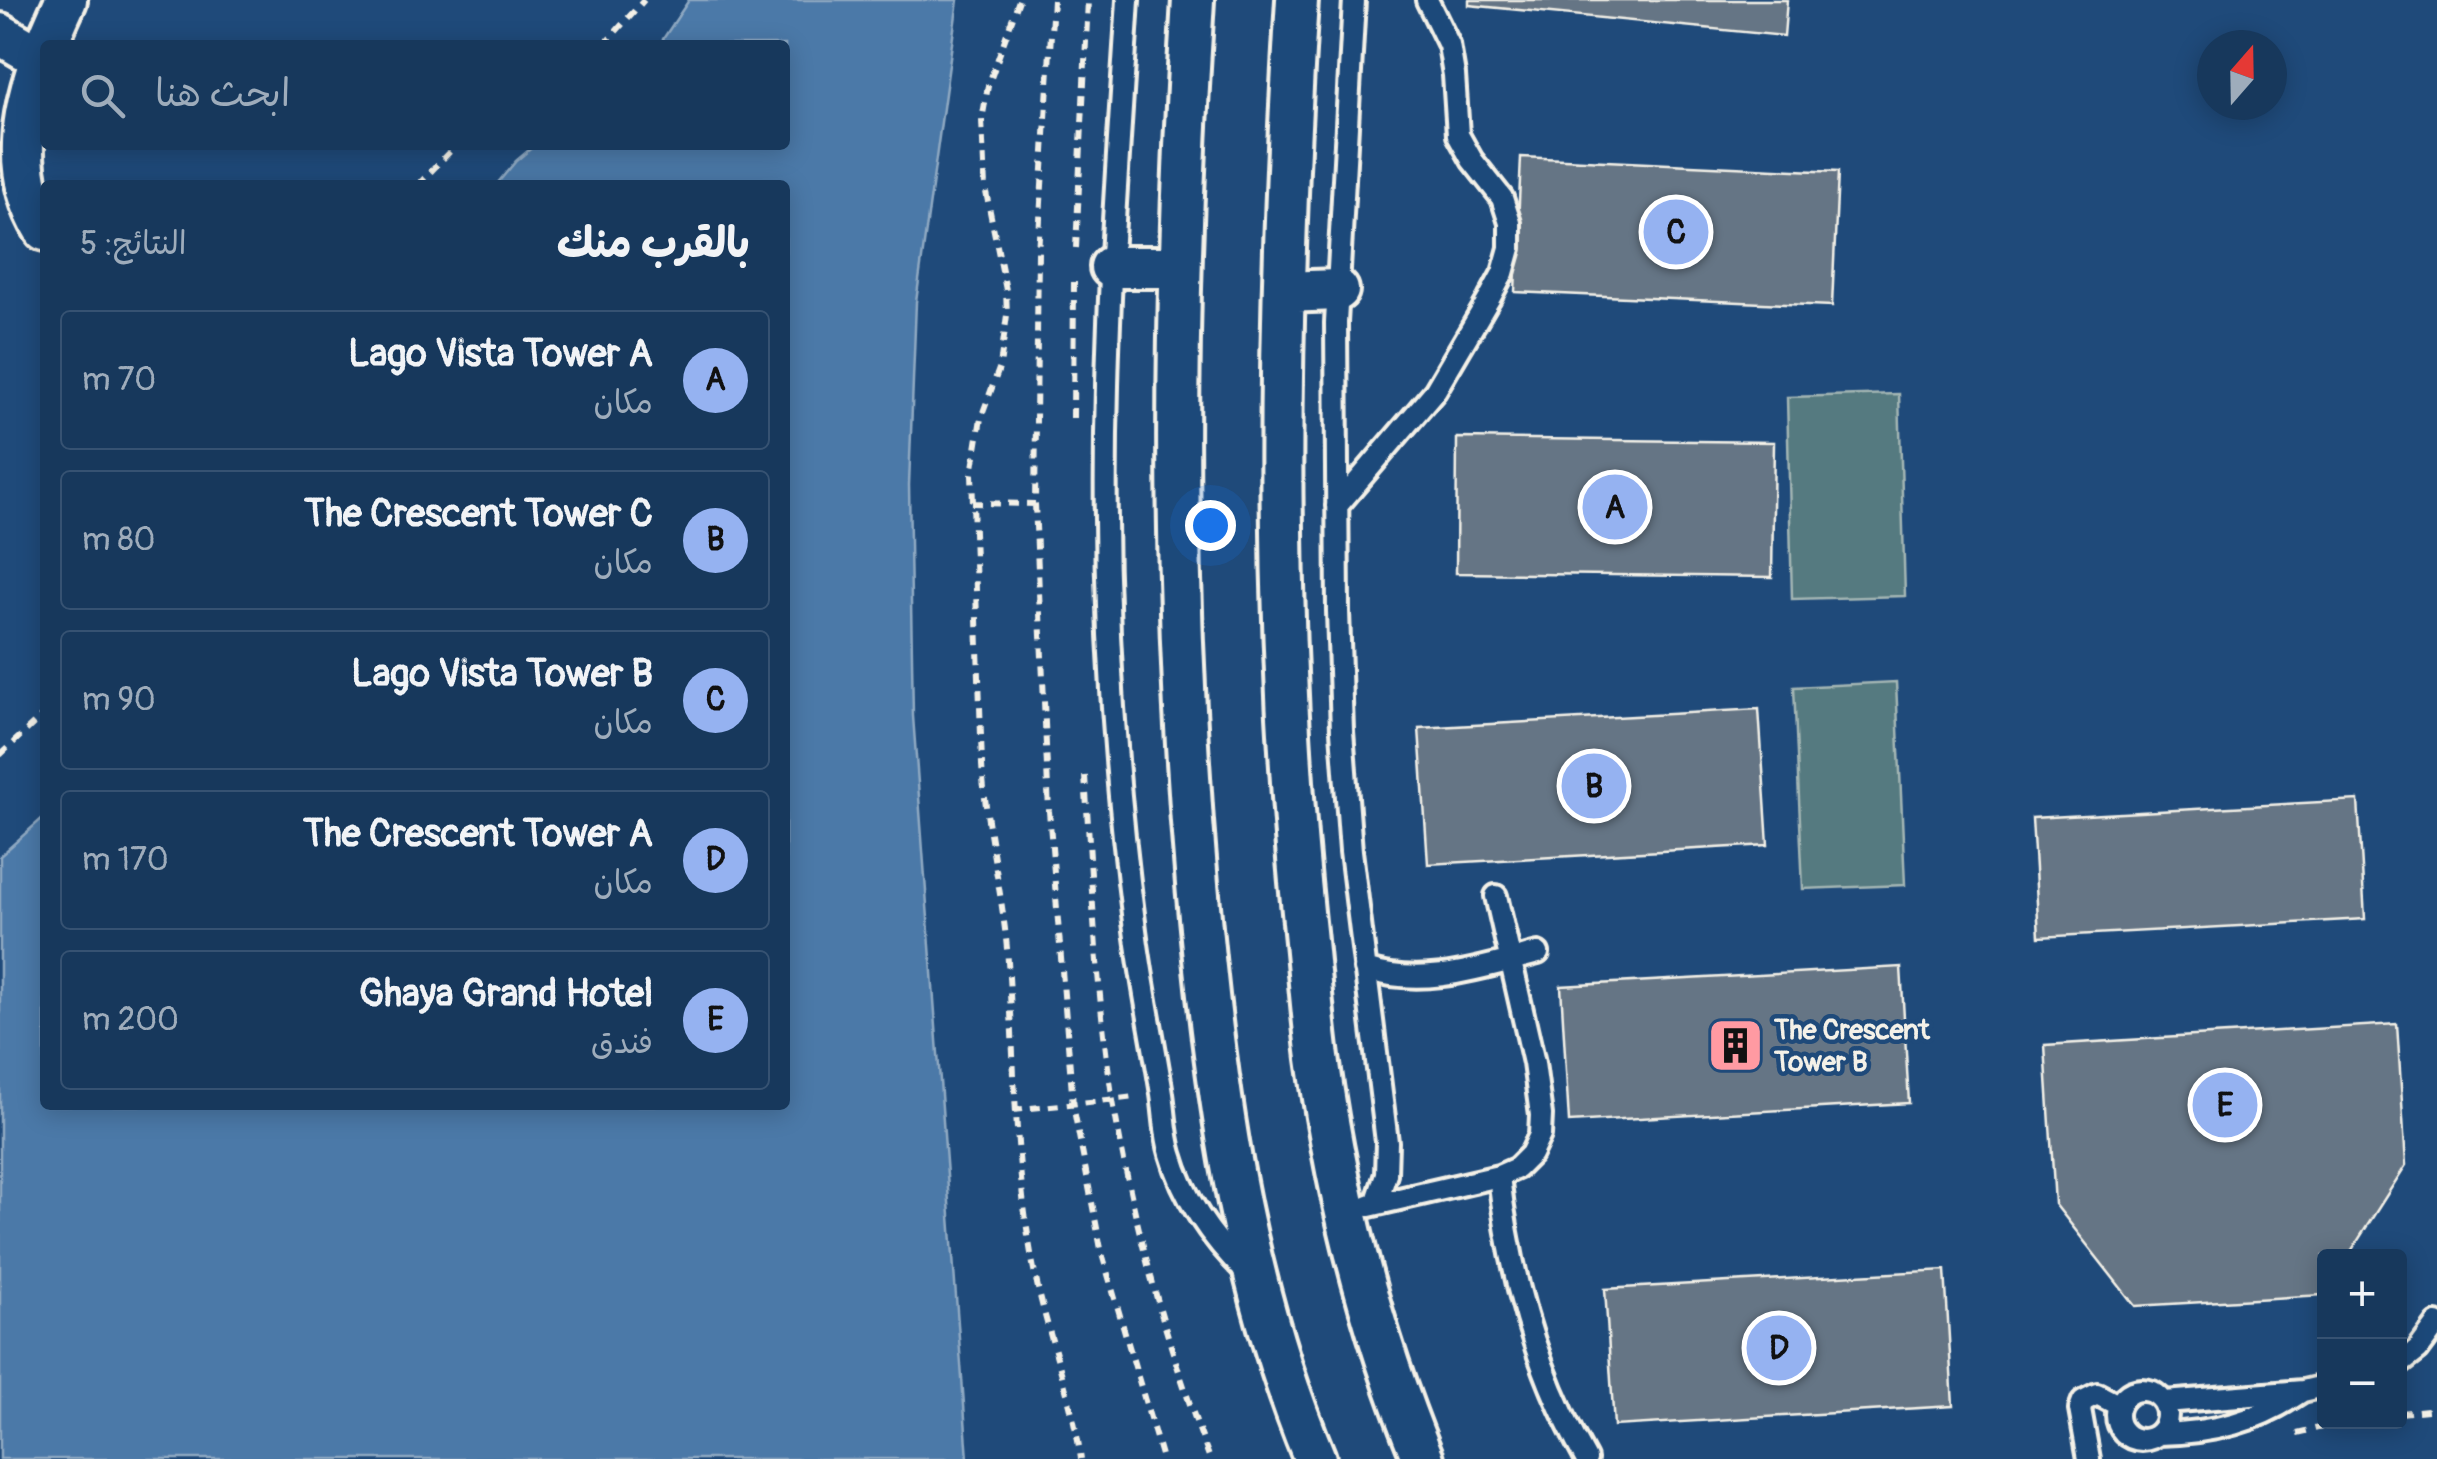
<!DOCTYPE html>
<html lang="ar">
<meta charset="utf-8">
<style>
:root{--surface:#17385c;--page:#244365;--text:#f1f3f6;--muted:#9eacbb;--line:#365272;--accent:#95b2f1}
body{margin:0;font-family:Pangolin,"Playpen Sans Arabic",sans-serif;background:var(--page);color:var(--text);direction:rtl}
.controls{position:absolute;right:30px;bottom:30px;display:grid;overflow:hidden;border-radius:10px;box-shadow:0 5px 25px #0003}
.controls button{width:90px;height:90px;display:grid;place-items:center;padding:0;border:0;border-bottom:2px solid var(--line);background:var(--surface);color:var(--text);font:50px sans-serif}
.compass{position:absolute;left:2197px;top:30px;width:90px;height:90px;border-radius:50%;background:var(--surface);box-shadow:0 5px 25px #0003;rotate:20deg}
.you{position:absolute;left:1210px;top:525px;width:35px;height:35px;margin:-25px;border:8px solid #fff;border-radius:50%;background:#1a73e8;box-shadow:0 0 0 15px #1a73e833}
.badge{display:grid;place-items:center;width:65px;height:65px;border-radius:50%;background:var(--accent);color:#111;font-size:32px;font-weight:700}
.pin{position:absolute;translate:-50% -50%;border:5px solid #fff;box-shadow:0 2px 10px #0006}
.list{margin:0;padding:0;list-style:none}
h2{display:flex;justify-content:space-between;align-items:center;height:130px;margin:0;padding:0 40px;font-size:42px}
h2 small{font-size:32px;font-weight:400;color:var(--muted)}
.list li{display:grid;grid-template-columns:65px 1fr auto;gap:30px;align-items:center;box-sizing:border-box;height:140px;margin:0 20px 20px;padding:0 20px;border:2px solid var(--line);border-radius:10px}
.list b{display:block;font-size:38px;white-space:nowrap}
.list p{margin:0;font-size:32px;white-space:nowrap;color:var(--muted)}
.list em{font-size:32px;font-style:normal;color:var(--muted)}
.icon{flex:none;width:55px;height:55px;fill:none;stroke:currentColor;stroke-width:2;stroke-linecap:round;stroke-linejoin:round}
.map{position:relative;flex:none;width:2437px;height:1459px;overflow:hidden;direction:ltr}
.search{position:absolute;background:var(--surface);box-shadow:0 5px 25px #0003;left:40px;top:40px;width:750px;height:110px;display:flex;align-items:center;gap:25px;box-sizing:border-box;padding:0 35px;border-radius:10px;color:var(--muted);font-size:38px}
.panel{position:absolute;background:var(--surface);box-shadow:0 5px 25px #0003;left:40px;top:180px;width:750px;height:930px;border-radius:10px;direction:rtl}
.map>svg:first-child{display:block}
.green{fill:#557a80;stroke:#a4b6b4;stroke-width:2.5}
.water{fill:#4c79a8;stroke:#8fa9c2;stroke-width:2.5}
.building{fill:#657585;stroke:#f4f1e8;stroke-width:2.5}
.lines{fill:none;stroke-linecap:round;stroke-linejoin:round}
.lane-casing{stroke:#f4f1e8;stroke-width:28}
.street-casing{stroke:#f4f1e8;stroke-width:48}
.path{stroke:#f4f1e8;stroke-width:6;stroke-dasharray:10 8;stroke-linecap:butt}
.lane{stroke:#1f4a7a;stroke-width:20}
.street{stroke:#1f4a7a;stroke-width:40}
.labels{text-anchor:middle;stroke-width:9;stroke-linejoin:round;paint-order:stroke}
.poi-label{font-size:28px;font-weight:bold;fill:#f4f1e8;stroke:#1f4a7a;text-anchor:start}
</style>
<div class="map">
<svg width="2437" height="1459" viewBox="0 0 2437 1459">
<rect width="100%" height="100%" fill="#1f4a7a"/>
<filter id="ink" filterUnits="userSpaceOnUse"><feTurbulence type="fractalNoise" baseFrequency=".01" numOctaves="2"/><feDisplacementMap in="SourceGraphic" scale="20" xChannelSelector="R" yChannelSelector="G"/><feConvolveMatrix kernelMatrix="1 2 1 2 8 2 1 2 1" color-interpolation-filters="sRGB"/></filter>
<g filter="url(#ink)">
<path class="green" d="M1899 394 1905 596 1792 599 1787 397Z
M1896 682 1905 885 1803 889 1794 687Z"/>
<path class="water" d="M689 0H958L916 302 909 485 913 716 968 1459H0V856L45 816V1105H785V185H496L516 161 535 145H785V45H659Z"/>
<path class="building" d="M1469 0H1787L1784 36 1469 5Z
M1521 157 1838 172 1832 306 1515 292Z
M1457 438 1774 442 1772 577 1456 573Z
M1759 709 1768 845 1428 864 1419 728Z
M2358 800 2365 919 2039 937 2032 818Z
M1901 967 1909 1103 1569 1122 1561 986Z
M2397 1024 2406 1165 2348 1256H2324L2323 1295 2135 1306 2055 1204 2045 1045Z
M1945 1270 1953 1406 1614 1426 1605 1289Z"/>
<g class="lines">
<defs>
<path id="lane" d="M1128 0C1120 129 1110 257 1107 386 1102 565 1111 745 1134 922 1141 980 1153 1037 1162 1094 1165 1114 1165 1135 1171 1154 1184 1200 1214 1241 1248 1274
M1354 0 1336 323 1338 611 1342 731 1351 851 1387 1142 1386 1174 1376 1204
M1337 506 1435 391 1489 299 1503 273 1510 248V223L1502 198 1472 160 1458 135 1454 75 1449 45 1427 0
M1365 969C1424 988 1480 968 1538 953
M1499 1176C1510 1276 1536 1371 1586 1459
M1369 1206 1499 1176 1517 1168 1531 1154 1540 1135 1541 1115 1534 1063 1496 896
M2400 1364 2418 1350 2437 1324
M2117 1415a25 25 0 1 1 50 0a25 25 0 1 1-50 0Z
M2165 1402 2303 1391 2324 1386
M2159 1434C2213 1433 2257 1422 2301 1392
M2089 1459 2080 1409 2083 1401 2097 1394 2118 1405"/>
<path id="street" d="M1193 0C1174 299 1171 584 1197 884 1214 1079 1239 1277 1315 1459
M1297 0C1278 306 1272 616 1304 922 1309 967 1312 1013 1318 1058 1337 1195 1370 1330 1423 1459
M0 34 39 57
M45 230C0 157 32 73 66 0
M1111 267H1178
M1284 292 1338 290"/>
</defs>
<use href="#lane" class="lane-casing"/>
<use href="#street" class="street-casing"/>
<path class="path" d="M1019 0 988 86 982 120 985 187 1006 290 1007 315 1000 366 981 418 972 474 982 765C986 832 1004 896 1008 962 1015 1062 1014 1160 1032 1259 1044 1327 1071 1390 1081 1459
M1053 0 1038 253 1035 504 1049 811 1073 1105 1102 1254 1162 1459
M604 45 644 0
M418 185 456 145
M1076 248 1088 0
M1073 418 1074 281
M972 503 1035 504
M0 755 45 713
M1085 776C1092 884 1096 993 1113 1101 1133 1222 1166 1344 1210 1459
M1013 1110 1136 1097
M2400 1413 2437 1409
M2297 1433 2344 1422"/>
<use href="#lane" class="lane"/>
<use href="#street" class="street"/>
</g>
</g>
<defs>
<symbol id="building-square" viewBox="-11 -11 22 22"><rect x="-9" y="-9" width="18" height="18" rx="4" fill="#ff9aa2" stroke="#1f4a7a"/><path d="M-4-6H4V6H1V3H-1V6H-4ZM-2.5-4.3h1.7v1.8h-1.7ZM.8-4.3h1.7v1.8H.8ZM-2.5-1h1.7V.8h-1.7ZM.8-1h1.7V.8H.8Z" fill="#111"/></symbol>
</defs>
<g fill-rule="evenodd">
<use href="#building-square" x="1704" y="1014" width="63" height="63"/>
</g>
<g class="labels">
<g class="poi-label">
<text x="1774" y="1039">The Crescent<tspan x="1774" dy="32">Tower B</tspan></text>
</g>
</g>
</svg>
<div class="controls">
<button>+</button>
<button>−</button>
</div>
<svg class="compass" viewBox="-18 -18 36 36"><path d="M0-13l5 13h-10z" fill="#e53935"/><path d="M0 13l5-13h-10z" fill="#9eacbb"/></svg>
<div class="you"></div>
<div class="pin badge" style="left:1615px;top:507px">A</div>
<div class="pin badge" style="left:1594px;top:786px">B</div>
<div class="pin badge" style="left:1676px;top:232px">C</div>
<div class="pin badge" style="left:1779px;top:1348px">D</div>
<div class="pin badge" style="left:2225px;top:1105px">E</div>
<div class="search"><svg class="icon" aria-label="search" viewBox="0 0 24 24"><circle cx="10" cy="10" r="6"/><path d="M15 15l6 6"/></svg>ابحث هنا</div>
<section class="panel">
<h2>بالقرب منك<small>النتائج: 5</small></h2>
<ul class="list">
<li><span class="badge">A</span><div><b>Lago Vista Tower A</b><p>مكان</p></div><em>70 m</em></li>
<li><span class="badge">B</span><div><b>The Crescent Tower C</b><p>مكان</p></div><em>80 m</em></li>
<li><span class="badge">C</span><div><b>Lago Vista Tower B</b><p>مكان</p></div><em>90 m</em></li>
<li><span class="badge">D</span><div><b>The Crescent Tower A</b><p>مكان</p></div><em>170 m</em></li>
<li><span class="badge">E</span><div><b>Ghaya Grand Hotel</b><p>فندق</p></div><em>200 m</em></li>
</ul>
</section>
</div>
